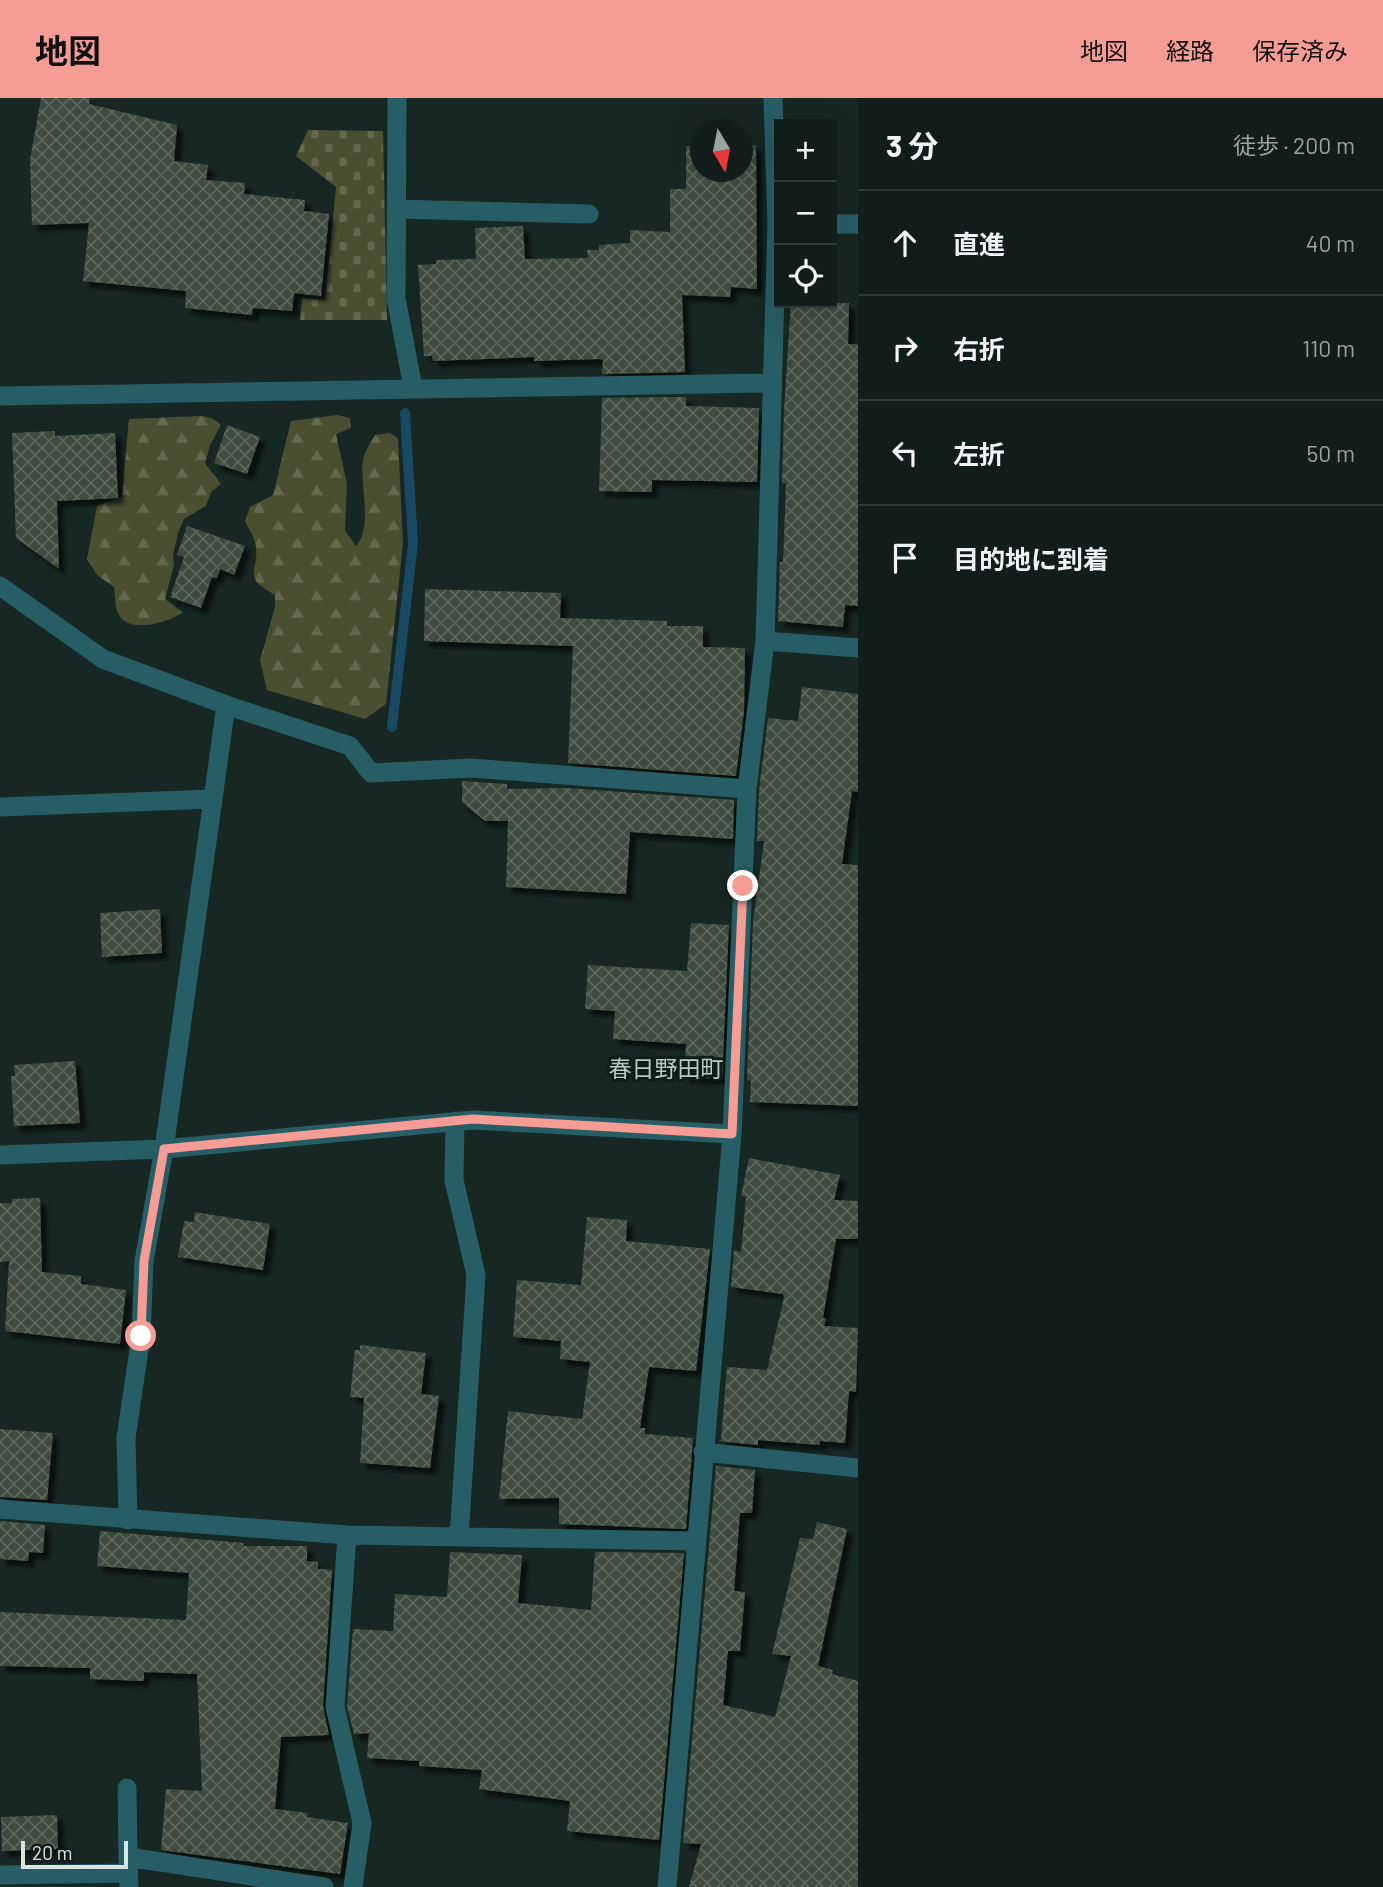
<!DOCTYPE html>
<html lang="ja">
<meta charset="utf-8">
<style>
:root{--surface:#111d1a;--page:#1e2a27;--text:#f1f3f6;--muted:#9ca2a2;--line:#303b39;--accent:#f59c94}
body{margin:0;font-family:Barlow,"Noto Sans JP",sans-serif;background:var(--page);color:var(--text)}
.controls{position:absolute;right:21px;top:21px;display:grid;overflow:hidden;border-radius:0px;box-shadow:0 7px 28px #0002}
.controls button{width:63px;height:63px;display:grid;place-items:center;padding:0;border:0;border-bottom:2px solid var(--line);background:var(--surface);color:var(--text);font:35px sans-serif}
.compass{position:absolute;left:690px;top:21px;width:63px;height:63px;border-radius:50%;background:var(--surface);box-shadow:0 7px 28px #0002;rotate:170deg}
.scale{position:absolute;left:21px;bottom:18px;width:107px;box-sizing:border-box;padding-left:7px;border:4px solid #dae4e1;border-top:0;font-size:19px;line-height:24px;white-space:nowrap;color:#dae4e1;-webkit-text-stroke:5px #0e1d19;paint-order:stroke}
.stop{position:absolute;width:21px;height:21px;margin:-16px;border:5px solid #f59c94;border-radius:50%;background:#fff}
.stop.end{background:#f59c94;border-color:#fff;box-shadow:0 2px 7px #0008}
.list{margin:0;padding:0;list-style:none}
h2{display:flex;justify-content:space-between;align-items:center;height:91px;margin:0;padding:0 28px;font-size:30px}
h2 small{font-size:23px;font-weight:400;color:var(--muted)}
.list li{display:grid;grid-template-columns:46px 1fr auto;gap:21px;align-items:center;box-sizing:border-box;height:105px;padding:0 28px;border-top:2px solid var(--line)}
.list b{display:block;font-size:26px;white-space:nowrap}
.list em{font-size:23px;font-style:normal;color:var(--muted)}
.icon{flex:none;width:38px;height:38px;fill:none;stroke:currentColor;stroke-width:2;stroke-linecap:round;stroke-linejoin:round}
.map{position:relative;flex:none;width:858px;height:1789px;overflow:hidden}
header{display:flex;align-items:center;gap:42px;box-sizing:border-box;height:98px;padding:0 35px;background:var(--accent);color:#111}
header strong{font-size:33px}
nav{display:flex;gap:38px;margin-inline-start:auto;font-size:24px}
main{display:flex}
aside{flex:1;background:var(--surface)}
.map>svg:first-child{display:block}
.forest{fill:url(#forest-firs)}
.cemetery{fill:url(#cemetery-stones)}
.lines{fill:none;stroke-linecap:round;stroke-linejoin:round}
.stream{stroke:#1a4964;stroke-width:10}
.building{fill:url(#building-cross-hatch);filter:url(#shadow)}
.service{stroke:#275d64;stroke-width:19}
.minor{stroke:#275d64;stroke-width:19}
.route{stroke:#f59c94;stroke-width:9}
.labels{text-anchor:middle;stroke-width:6;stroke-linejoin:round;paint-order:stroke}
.quarter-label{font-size:23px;fill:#b7cbc5;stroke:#0e1d19}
</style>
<header>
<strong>地図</strong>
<nav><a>地図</a><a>経路</a><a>保存済み</a></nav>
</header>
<main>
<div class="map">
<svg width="858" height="1789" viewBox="0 0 858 1789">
<defs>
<pattern id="forest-firs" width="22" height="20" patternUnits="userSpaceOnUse" patternTransform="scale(1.75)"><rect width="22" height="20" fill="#4a4f32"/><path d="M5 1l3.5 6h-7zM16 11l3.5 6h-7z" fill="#64684f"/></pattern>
<pattern id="cemetery-stones" width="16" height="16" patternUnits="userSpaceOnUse" patternTransform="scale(1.75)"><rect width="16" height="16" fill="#4a4f32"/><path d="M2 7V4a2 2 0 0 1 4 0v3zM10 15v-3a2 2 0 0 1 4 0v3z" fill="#64684f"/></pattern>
<pattern id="building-cross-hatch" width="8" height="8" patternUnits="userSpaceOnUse" patternTransform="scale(1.75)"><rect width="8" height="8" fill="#404b40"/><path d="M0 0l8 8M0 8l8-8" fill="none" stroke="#5b655b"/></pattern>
<filter id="shadow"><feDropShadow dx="6" dy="6" stdDeviation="2" flood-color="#0009"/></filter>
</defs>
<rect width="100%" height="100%" fill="#172723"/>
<path class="forest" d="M337 317 350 320 351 330 336 336 347 386 345 433 356 448C374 426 359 388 363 362 364 354 371 344 375 337L390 335 398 340 403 445 386 606 365 621 267 592 260 562 275 509V497C238 477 262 473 255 444 253 437 248 430 245 423L250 409 273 397 291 323Z
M203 318 214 321 221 327 210 347 205 365 221 386 211 394 206 408 184 421 178 435 173 457 174 467 165 501 182 514C170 525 129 536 119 517 115 511 115 497 114 489L97 477 87 461 97 408 122 399 129 321Z"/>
<path class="cemetery" d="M308 32 383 33 387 222H300L302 200 325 202 336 89 296 58Z"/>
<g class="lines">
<path class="stream" d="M392 629 413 445 405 315"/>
</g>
<path class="building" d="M41 0H90L89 6 177 27 174 63 208 67 206 82 245 85 244 96 305 102 304 113 329 116 321 198 294 195 292 213 253 210 252 217 185 210 186 193 83 183 89 125 32 127 30 62Z
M701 47V74H743V47H756L757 191 731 189 730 199 682 197 685 274 602 276 603 262 599 261 534 263V259L433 263 432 258H424L418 167 436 166V162L476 161 475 130 523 128 525 161 588 160 587 152H599V147L630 145V132L670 134V91H686V48Z
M791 205H849L848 246H858V508L845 507 843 529 778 523 780 464H783L786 385H782L784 311Z
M686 299V308L759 310 757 384 652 382V394L599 393 602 300Z
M227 327 260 339 247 376 214 365Z
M55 333V338L115 335 118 400 57 403 59 471 16 440 12 335Z
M187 428 245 448 234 477 220 471 217 480 212 479 201 510 170 499 184 459 177 457Z
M425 491 561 495 560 520 667 523V528H703V549L745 550 744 613 736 678 568 665 573 548 424 543Z
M802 589 858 596V694L852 693 842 766 858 767V1008L750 1004 751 983 747 982 753 824 764 743H757L759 692 768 620 798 623Z
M462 683 507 686V691L566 690 734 702 733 741 630 734 626 796 506 789 508 723H485L462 704Z
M160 811 162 855 102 859 100 815Z
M691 825 729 827 722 981 684 979 686 946 613 941 615 913 585 911 588 867 687 873Z
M75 963 80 1025 14 1028 11 978H15L14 967Z
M749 1060 840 1077 834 1102 858 1103V1141H836L823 1220 826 1221 824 1228 858 1230 856 1294 849 1293 845 1345 820 1343V1347L758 1342V1347L718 1343 721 1342 727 1269 767 1272 784 1200 783 1196 731 1189 734 1153 741 1154 746 1099 741 1098Z
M40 1100 42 1174 81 1178V1186L126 1192 120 1246 5 1233 9 1163 0 1164V1105H12V1101Z
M195 1114 270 1126 263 1172 178 1159 184 1123 194 1124Z
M587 1119 627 1122 626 1143 710 1151 696 1273 649 1269 640 1330H645V1336L693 1340 686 1431 559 1426V1400L499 1401 508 1313 582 1321 590 1264 560 1261 561 1243 513 1239 517 1182 581 1187Z
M360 1247 426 1255 421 1296 439 1298 430 1370 360 1365 364 1300 350 1299 355 1252H360Z
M0 1331 53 1335 47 1402 0 1399Z
M716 1368 755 1372 752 1415H740L734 1493 745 1494 740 1553H728L723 1607 775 1619 791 1558 772 1556 800 1440 813 1441 817 1424 847 1431 818 1568 833 1572 832 1576 858 1583V1789H689L701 1746 683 1745Z
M0 1423 45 1427 43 1455 29 1454 28 1463 0 1461Z
M100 1433 244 1445 243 1448H307V1463L318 1464V1471L332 1472 323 1608 329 1637 281 1639 275 1711 308 1715 307 1719 348 1725 340 1776 161 1752 166 1691 202 1693 197 1576 144 1574V1583L90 1581V1570L0 1568V1514L186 1522 189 1475 97 1468Z
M450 1454 522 1457 518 1505 591 1512 595 1454 684 1455 659 1742 567 1733 570 1703 479 1691 482 1672 419 1668V1663L367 1660 369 1635 354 1636 347 1608 353 1531 393 1533 395 1496 447 1499Z
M57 1717 58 1751 2 1753 1 1719Z"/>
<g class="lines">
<path class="service" d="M396 111 589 116
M127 1690 128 1759"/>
<path class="minor" d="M397 0 396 200 413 290
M832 126H858
M0 298 771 285
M0 488 103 561 226 607 213 701
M765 543 858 550
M226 607 350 648 371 675 471 670 747 691
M0 709 213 701 164 1051 144 1163 141 1238 126 1340 128 1422
M455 1023 454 1082 476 1177 459 1439
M0 1057 164 1051 473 1022 732 1036
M703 1354 858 1370
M0 1411 347 1437 696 1443
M347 1437 335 1609 362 1725 353 1789
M0 1777 128 1775
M129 1789 128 1759 324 1789
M667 1789 732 1036 747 691 765 543 777 126 773 0"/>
</g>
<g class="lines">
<path class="route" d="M141 1238 144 1163 164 1051 473 1021 732 1036 743 788"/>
</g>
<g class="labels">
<g class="quarter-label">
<text x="666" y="979">春日野田町</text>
</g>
</g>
</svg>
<div class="controls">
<button>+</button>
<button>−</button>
<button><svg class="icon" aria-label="locate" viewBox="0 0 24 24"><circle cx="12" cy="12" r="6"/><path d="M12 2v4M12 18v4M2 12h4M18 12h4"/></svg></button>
</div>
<svg class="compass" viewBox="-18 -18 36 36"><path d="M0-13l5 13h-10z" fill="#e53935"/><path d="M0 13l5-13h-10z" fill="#9ca2a2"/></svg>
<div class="scale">20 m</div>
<div class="stop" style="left:141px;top:1238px"></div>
<div class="stop end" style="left:743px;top:788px"></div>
</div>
<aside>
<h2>3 分<small>徒歩 · 200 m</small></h2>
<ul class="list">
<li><svg class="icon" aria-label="ahead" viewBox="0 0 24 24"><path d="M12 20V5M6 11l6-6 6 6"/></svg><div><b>直進</b></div><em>40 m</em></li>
<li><svg class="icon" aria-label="right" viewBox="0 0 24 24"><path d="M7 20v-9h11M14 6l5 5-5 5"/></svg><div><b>右折</b></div><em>110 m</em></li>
<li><svg class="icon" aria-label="left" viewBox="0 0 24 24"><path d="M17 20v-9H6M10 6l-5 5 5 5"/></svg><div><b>左折</b></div><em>50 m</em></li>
<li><svg class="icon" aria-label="arrive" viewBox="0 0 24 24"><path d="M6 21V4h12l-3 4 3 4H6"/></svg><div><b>目的地に到着</b></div></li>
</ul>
</aside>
</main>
